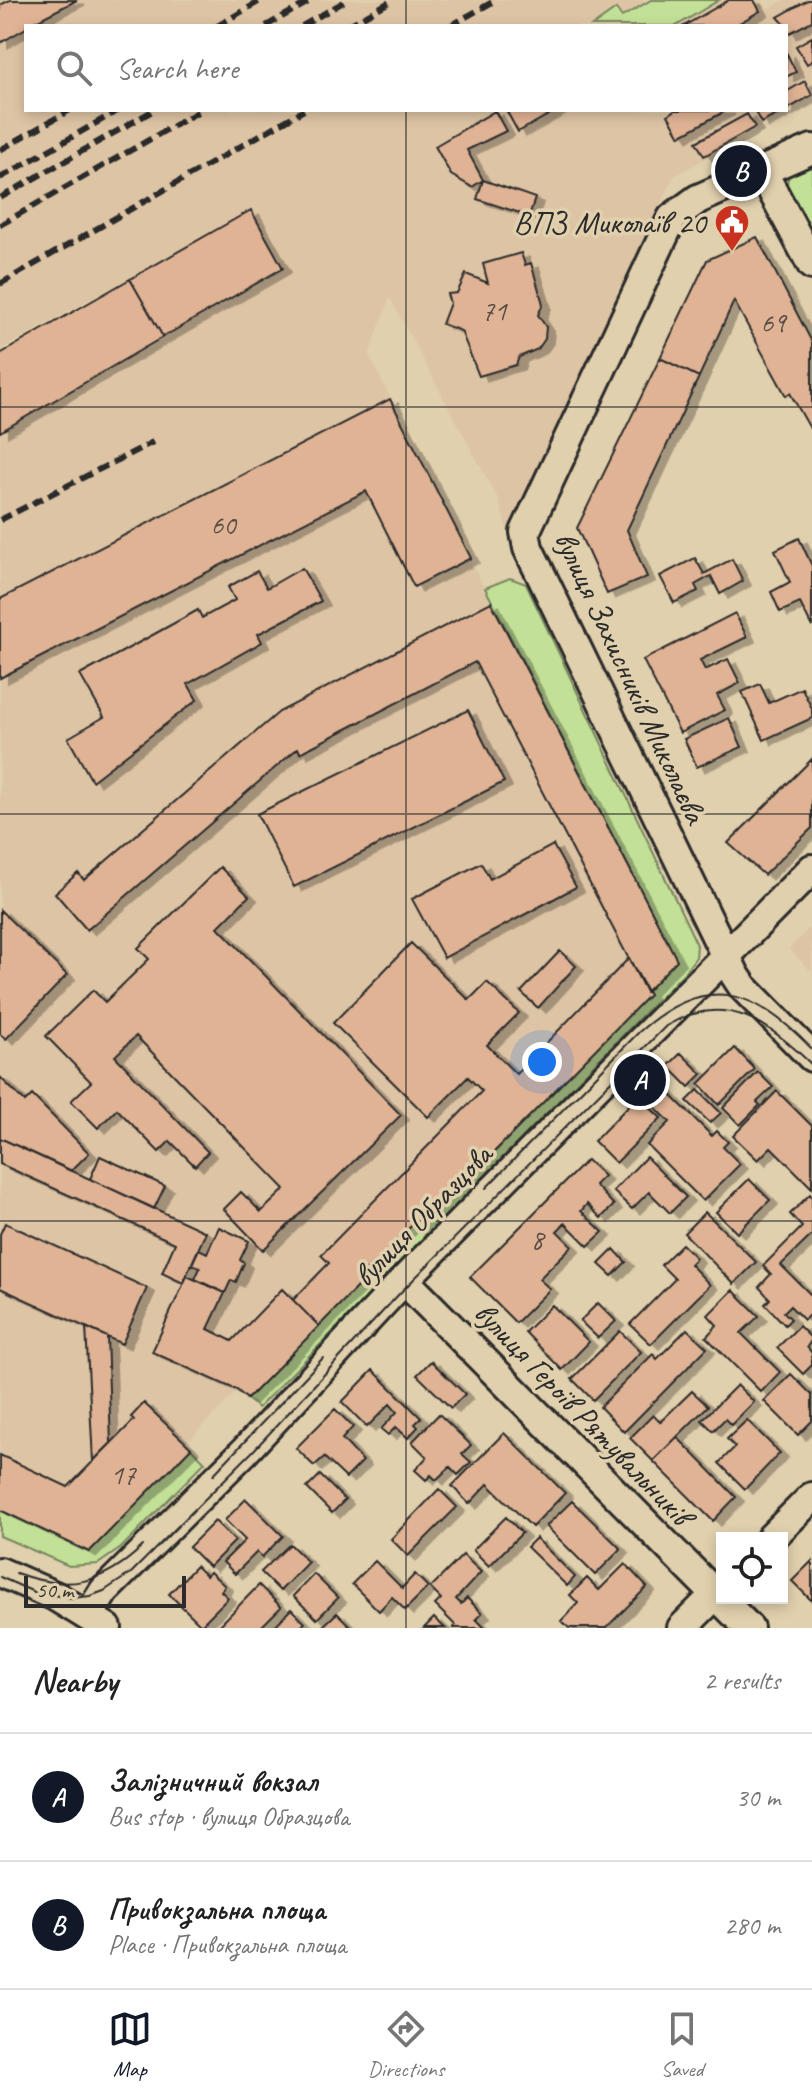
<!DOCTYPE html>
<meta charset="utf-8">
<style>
:root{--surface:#fff;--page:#f2f2f2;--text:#222;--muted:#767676;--line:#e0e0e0;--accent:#111827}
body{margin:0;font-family:Caveat,sans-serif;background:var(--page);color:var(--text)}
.controls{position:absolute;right:24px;bottom:24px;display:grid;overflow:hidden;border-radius:0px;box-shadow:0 4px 12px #0003}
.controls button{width:72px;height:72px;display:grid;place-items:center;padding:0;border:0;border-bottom:2px solid var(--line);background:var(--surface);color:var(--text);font:40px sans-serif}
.scale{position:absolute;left:24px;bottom:20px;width:162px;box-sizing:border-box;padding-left:8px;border:4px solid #2b2b2b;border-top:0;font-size:22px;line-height:28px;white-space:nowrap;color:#2b2b2b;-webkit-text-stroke:6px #e1d0ad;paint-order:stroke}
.you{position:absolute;left:542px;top:1062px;width:28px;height:28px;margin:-20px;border:6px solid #fff;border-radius:50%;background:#1a73e8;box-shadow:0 0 0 12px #1a73e833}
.badge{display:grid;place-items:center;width:52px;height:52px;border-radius:50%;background:var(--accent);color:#fff;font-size:26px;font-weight:700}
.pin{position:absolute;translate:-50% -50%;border:4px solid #fff;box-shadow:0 2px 8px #0006}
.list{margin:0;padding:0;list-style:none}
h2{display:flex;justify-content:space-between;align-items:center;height:104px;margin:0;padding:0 32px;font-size:34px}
h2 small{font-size:26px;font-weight:400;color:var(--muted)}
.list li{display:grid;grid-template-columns:52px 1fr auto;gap:24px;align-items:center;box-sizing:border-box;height:128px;padding:0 32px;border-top:2px solid var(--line)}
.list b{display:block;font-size:30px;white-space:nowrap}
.list p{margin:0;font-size:26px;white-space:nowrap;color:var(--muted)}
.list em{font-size:26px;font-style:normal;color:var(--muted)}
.icon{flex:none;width:44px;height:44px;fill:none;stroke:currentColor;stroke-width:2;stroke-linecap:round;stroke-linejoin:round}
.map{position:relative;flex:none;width:812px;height:1628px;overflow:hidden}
.search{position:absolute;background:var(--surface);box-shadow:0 4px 12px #0003;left:24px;right:24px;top:24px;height:88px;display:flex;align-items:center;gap:20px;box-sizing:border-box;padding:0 28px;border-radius:0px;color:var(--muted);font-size:30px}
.sheet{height:360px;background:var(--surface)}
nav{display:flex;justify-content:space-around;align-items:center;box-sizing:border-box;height:112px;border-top:2px solid var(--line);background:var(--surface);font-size:22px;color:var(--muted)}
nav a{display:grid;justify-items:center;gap:4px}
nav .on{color:var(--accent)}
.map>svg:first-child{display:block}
.built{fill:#ddc4a4}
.green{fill:#c3e097;stroke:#778661;stroke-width:2}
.building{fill:#e0b395;stroke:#2b2b2b;stroke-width:2;filter:url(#shadow)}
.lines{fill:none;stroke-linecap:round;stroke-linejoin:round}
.minor-casing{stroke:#2b2b2b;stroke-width:34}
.minor{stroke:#e1d0ad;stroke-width:28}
.tram{stroke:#2b2b2b;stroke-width:2}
.rail{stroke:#2b2b2b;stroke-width:6;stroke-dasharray:12 6;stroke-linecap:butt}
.grid{fill:none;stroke:#2b2b2b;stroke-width:2;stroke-opacity:0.55}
.labels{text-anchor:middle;stroke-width:7;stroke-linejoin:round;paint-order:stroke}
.number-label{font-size:28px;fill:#584d46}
.poi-label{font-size:32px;fill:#2b2b2b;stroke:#e1d0ad;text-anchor:end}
.street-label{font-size:32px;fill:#2b2b2b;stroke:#e1d0ad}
</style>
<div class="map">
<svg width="812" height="1628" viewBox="0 0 812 1628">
<defs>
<filter id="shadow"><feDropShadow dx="8" dy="4.5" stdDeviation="0" flood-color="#0004"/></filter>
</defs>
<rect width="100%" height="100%" fill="#e1d0ad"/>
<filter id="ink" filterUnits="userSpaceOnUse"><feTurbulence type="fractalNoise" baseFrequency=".0125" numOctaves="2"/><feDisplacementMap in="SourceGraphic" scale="16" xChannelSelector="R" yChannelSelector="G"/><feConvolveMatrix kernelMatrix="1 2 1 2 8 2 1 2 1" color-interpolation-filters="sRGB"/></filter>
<g filter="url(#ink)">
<path class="built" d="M0 0H651L621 17 617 10 592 26H26V110H786V26H676L719 0H761L768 9 785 0H812V98L674 176 508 533 499 501 390 298 369 355 491 602 677 960 646 991 649 995 417 1230 392 1246 395 1249 357 1281 360 1284 247 1399 237 1391 186 1443 191 1448 89 1552 0 1510V353L168 257 0 350Z
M812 925V972L789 949Z"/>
<path class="green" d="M651 0H719L676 26H592L616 9 622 17Z
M808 166H812V246L784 193 789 176Z
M510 578 526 584 697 945 696 957 684 973 258 1408 247 1399 359 1284 356 1281 373 1263 377 1266 395 1249 392 1246 412 1225 418 1230 649 995 646 992 677 960 485 588Z
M191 1448 205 1462 121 1548 98 1564 69 1566 0 1536V1510L89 1552Z"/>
<path class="building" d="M10 0H77L26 26V28L0 43V5Z
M729 0H754L760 11 734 26H684Z
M808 0H812V21L788 34 786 26 778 17Z
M812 37V61L807 64 796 46Z
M786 52 796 72 786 77Z
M805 81 812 95 786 110V92Z
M506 110H557L518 132Z
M676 110H727L680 136 668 115Z
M754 110H786L761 123Z
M495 111 506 131 467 150 483 180 472 187 451 175 435 146Z
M747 114 755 127 704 156 696 142Z
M483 180 535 198 529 216 477 199Z
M251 210 283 268 163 337 130 279Z
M757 237 812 342V432L790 393 786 396 734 301 699 377 660 358 707 260Z
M521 253 525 265 531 263 543 304 538 315 546 327 545 339 538 349 519 357 516 365 479 376 461 331 442 324 450 303 447 294 457 293 466 274 488 283 483 264Z
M130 279 163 337 0 432V354Z
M660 358 699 377 627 530 647 577 607 594 577 528Z
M390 399 471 558 414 587 366 491 0 678V599Z
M799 538 812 566V627L800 603 780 612 771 592 790 582 775 550Z
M695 558 704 574 732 559 743 581 720 594 711 576 695 585 698 591 674 603 660 576Z
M302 568 321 601 258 634 262 642 188 684 197 700 92 781 68 738 104 717 80 675 198 610 202 618 235 600 228 587 257 571 267 588Z
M491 602 677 960 646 992 475 662 300 753 298 748 87 930 55 893 78 873 84 880 279 712Z
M735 613 747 637 700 660 705 670 728 659 740 683 717 695 725 710 680 733 643 660Z
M760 684 769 703 802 688 812 709V718L764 740 742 692Z
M468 710 504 782 294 887 257 814Z
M729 718 742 747 697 767 684 739Z
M812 759V828L764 875 728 843Z
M553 845 576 887 444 958 412 899 481 863 490 879Z
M220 867 249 896 218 927 401 1115 263 1250 224 1209 241 1192 261 1212 285 1189 136 1036 115 1056 208 1152 195 1166 170 1141 159 1152 117 1109 98 1128 71 1101 91 1082 46 1036 93 990 105 1002 149 959 138 948Z
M0 910 67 975 6 1039 0 1034Z
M411 943 469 1000 487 982 519 1013 487 1045 516 1074 629 958 649 995 417 1230 412 1225 392 1246 395 1249 377 1267 373 1263 356 1281 360 1284 319 1326 293 1300 329 1263 321 1255 482 1091 468 1077 428 1117 333 1023Z
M560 951 576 966 538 1008 521 992Z
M735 1048 755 1069 719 1105 699 1084Z
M681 1053 702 1074 689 1087 668 1066Z
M758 1072 773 1087 757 1102 760 1105 740 1125 723 1108Z
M0 1077 25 1102 32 1095 89 1153 71 1171 0 1138Z
M661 1085 712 1136 717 1131 728 1142 723 1147 740 1164 703 1201 647 1145 670 1122 647 1099Z
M698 1090 721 1113 710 1123 687 1101Z
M777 1091 812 1126V1188L771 1147 758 1160 733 1136Z
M638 1096 661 1118 616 1163 594 1141Z
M0 1138 206 1232 183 1283 162 1273 175 1243 0 1164Z
M100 1156 165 1186 154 1209 90 1179Z
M646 1157 686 1197 670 1213 649 1192 632 1209 613 1191Z
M587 1160 604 1176 595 1185 614 1205 601 1218 587 1204 581 1211 603 1232 588 1246 565 1223 557 1231 572 1246 539 1279 550 1289 516 1323 470 1277Z
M749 1179 770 1200 737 1233 716 1212Z
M810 1194 812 1197V1235L781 1265 812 1296V1312L804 1320 790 1306 784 1312 791 1319 785 1325 765 1304 770 1299 759 1287 771 1274 763 1266 802 1227 790 1214Z
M705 1212 756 1262 734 1284 684 1233Z
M5 1223 147 1288 122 1344 0 1288V1234Z
M219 1227 249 1241 240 1260 244 1263 236 1282 231 1280 225 1293 195 1279 200 1268 192 1264 199 1249 207 1253Z
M682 1244 696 1258 690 1264 710 1285 651 1344 630 1324 675 1279 661 1265Z
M614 1249 626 1262 612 1276 599 1264Z
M187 1276 225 1293 208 1329 232 1341 282 1289 319 1326 247 1399 237 1390 152 1352Z
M733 1290 759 1316 741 1333 780 1372 761 1392 706 1337 717 1325 708 1315Z
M598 1303 616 1321 598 1338 580 1321Z
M552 1305 589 1342 562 1370 525 1332Z
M799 1326 812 1339 807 1347 812 1353V1365L803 1374 777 1348Z
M86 1327 107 1337 111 1443 93 1461Z
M687 1329 707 1348 624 1432 600 1407 653 1354 657 1359Z
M620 1331 641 1352 593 1400 572 1379Z
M431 1361 465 1394 451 1408 417 1375Z
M373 1370 421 1418 415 1424 418 1427 408 1438 396 1427 388 1435 381 1429 397 1412 390 1404 367 1427 342 1402Z
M791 1374 812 1395V1421L798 1435 764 1401Z
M737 1385 754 1402 731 1425 725 1419 713 1431 702 1420Z
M692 1391 708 1406 653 1461 630 1438 653 1415 660 1422Z
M144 1403 191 1448 89 1552 0 1510V1455L68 1487 134 1420 131 1417Z
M335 1409 353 1427 342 1439 363 1461 346 1478 324 1457 314 1466 296 1448Z
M439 1414 471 1445 462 1454 471 1462 458 1475 450 1467 436 1480 431 1475 426 1480 415 1470 427 1457 412 1442Z
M747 1420 780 1453 745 1489 719 1463 735 1447 727 1439Z
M504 1433 565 1493 532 1527 488 1484 469 1504 452 1486Z
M677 1437 736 1497 713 1521 653 1461Z
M320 1475 345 1500 332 1513 307 1488Z
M439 1489 457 1507 408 1556 391 1539Z
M246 1499 283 1536 262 1557 257 1552 235 1574 223 1562 245 1540 225 1520Z
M572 1501 621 1549 595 1575 546 1526Z
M506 1517 522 1533 489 1566 473 1550Z
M215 1521 235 1541 209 1567 189 1547Z
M536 1538 575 1577 567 1586 527 1547Z
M290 1544 308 1562 280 1591 261 1572Z
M463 1555 481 1572 456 1599 461 1604 467 1598 482 1613 476 1619 485 1628H454L455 1625 435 1605 441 1599 430 1588Z
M375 1561 402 1588 415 1574 428 1587 405 1610 392 1597 379 1611 352 1584Z
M812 1561V1601L792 1581Z
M625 1564 647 1587 606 1628H569L561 1621 578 1603 570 1595 587 1578 599 1590Z
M196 1566 206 1576 210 1572 225 1586 221 1591 228 1598 201 1625 169 1594Z
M314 1574 338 1598 317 1619 293 1596Z
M259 1585 281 1607 260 1628H217Z
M291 1609 305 1623 299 1628H273Z
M337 1613 352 1628H321Z
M434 1618 445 1628H424Z"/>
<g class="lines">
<defs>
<path id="minor" d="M812 149 698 199 672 218 525 532 528 548 735 975 743 987 812 1057
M762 171 812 265
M404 1280 749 1628
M771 1538 812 1497
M0 1572 55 1596 107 1628
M89 1615 104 1591 245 1451 404 1280 812 869
M682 1628 722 1588"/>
</defs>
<use href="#minor" class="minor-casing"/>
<use href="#minor" class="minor"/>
<path class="tram" d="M486 1188 640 1031C706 973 754 988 812 1049
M213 1475 323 1358
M16 1573C67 1592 104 1584 143 1546
M0 1577 34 1592 72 1598 90 1596 104 1591 131 1573 252 1452 400 1293 666 1026C725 990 770 1023 812 1065"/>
<path class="rail" d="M217 26 262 0
M266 26 312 0
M302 26 347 0
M347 26 393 0
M450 26 496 0
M0 150 70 110
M0 178 119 110
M0 198 154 110
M0 225 201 110
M0 284 304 110
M0 520 153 442"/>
</g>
</g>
<path class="grid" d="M406 0V26M406 110V1628M0 407H812M0 814H812M0 1221H812"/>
<defs>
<symbol id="civic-pin" viewBox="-11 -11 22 30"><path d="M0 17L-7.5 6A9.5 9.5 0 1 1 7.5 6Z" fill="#c8321e" stroke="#e1d0ad"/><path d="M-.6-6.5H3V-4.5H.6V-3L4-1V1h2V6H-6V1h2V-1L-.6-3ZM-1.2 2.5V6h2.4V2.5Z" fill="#fff"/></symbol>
</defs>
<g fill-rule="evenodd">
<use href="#civic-pin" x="712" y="202" width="40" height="54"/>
</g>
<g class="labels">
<g class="number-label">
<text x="494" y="320">71</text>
<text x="773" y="332">69</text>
<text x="223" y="534">60</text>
<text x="537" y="1249">8</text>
<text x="123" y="1484">17</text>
</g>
<g class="poi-label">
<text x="706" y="233">ВПЗ Миколаїв 20</text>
</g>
<g class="street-label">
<text transform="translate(631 677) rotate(65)" y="11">вулиця Захисників Миколаєва</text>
<text transform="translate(422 1215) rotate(-46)" y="11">вулиця Образцова</text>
<text transform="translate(583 1413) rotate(46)" y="11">вулиця Героїв Рятувальників</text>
</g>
</g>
</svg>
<div class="controls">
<button><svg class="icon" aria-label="locate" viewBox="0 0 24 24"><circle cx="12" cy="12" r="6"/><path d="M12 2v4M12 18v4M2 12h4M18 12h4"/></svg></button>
</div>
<div class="scale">50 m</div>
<div class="you"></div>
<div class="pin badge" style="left:640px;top:1080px">A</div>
<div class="pin badge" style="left:741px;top:171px">B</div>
<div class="search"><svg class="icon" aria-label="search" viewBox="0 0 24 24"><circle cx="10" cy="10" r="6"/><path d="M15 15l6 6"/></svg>Search here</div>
</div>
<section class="sheet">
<h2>Nearby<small>2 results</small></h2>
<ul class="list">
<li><span class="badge">A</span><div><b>Залізничний вокзал</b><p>Bus stop · вулиця Образцова</p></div><em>30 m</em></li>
<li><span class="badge">B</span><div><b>Привокзальна площа</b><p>Place · Привокзальна площа</p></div><em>280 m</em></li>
</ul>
</section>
<nav>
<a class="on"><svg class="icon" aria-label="map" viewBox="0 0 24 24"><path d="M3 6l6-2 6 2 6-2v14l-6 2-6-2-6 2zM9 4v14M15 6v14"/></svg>Map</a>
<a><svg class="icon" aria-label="directions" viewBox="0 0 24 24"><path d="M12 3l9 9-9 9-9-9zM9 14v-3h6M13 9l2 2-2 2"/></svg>Directions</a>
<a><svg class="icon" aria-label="saved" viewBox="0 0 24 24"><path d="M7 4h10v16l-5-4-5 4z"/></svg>Saved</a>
</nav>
